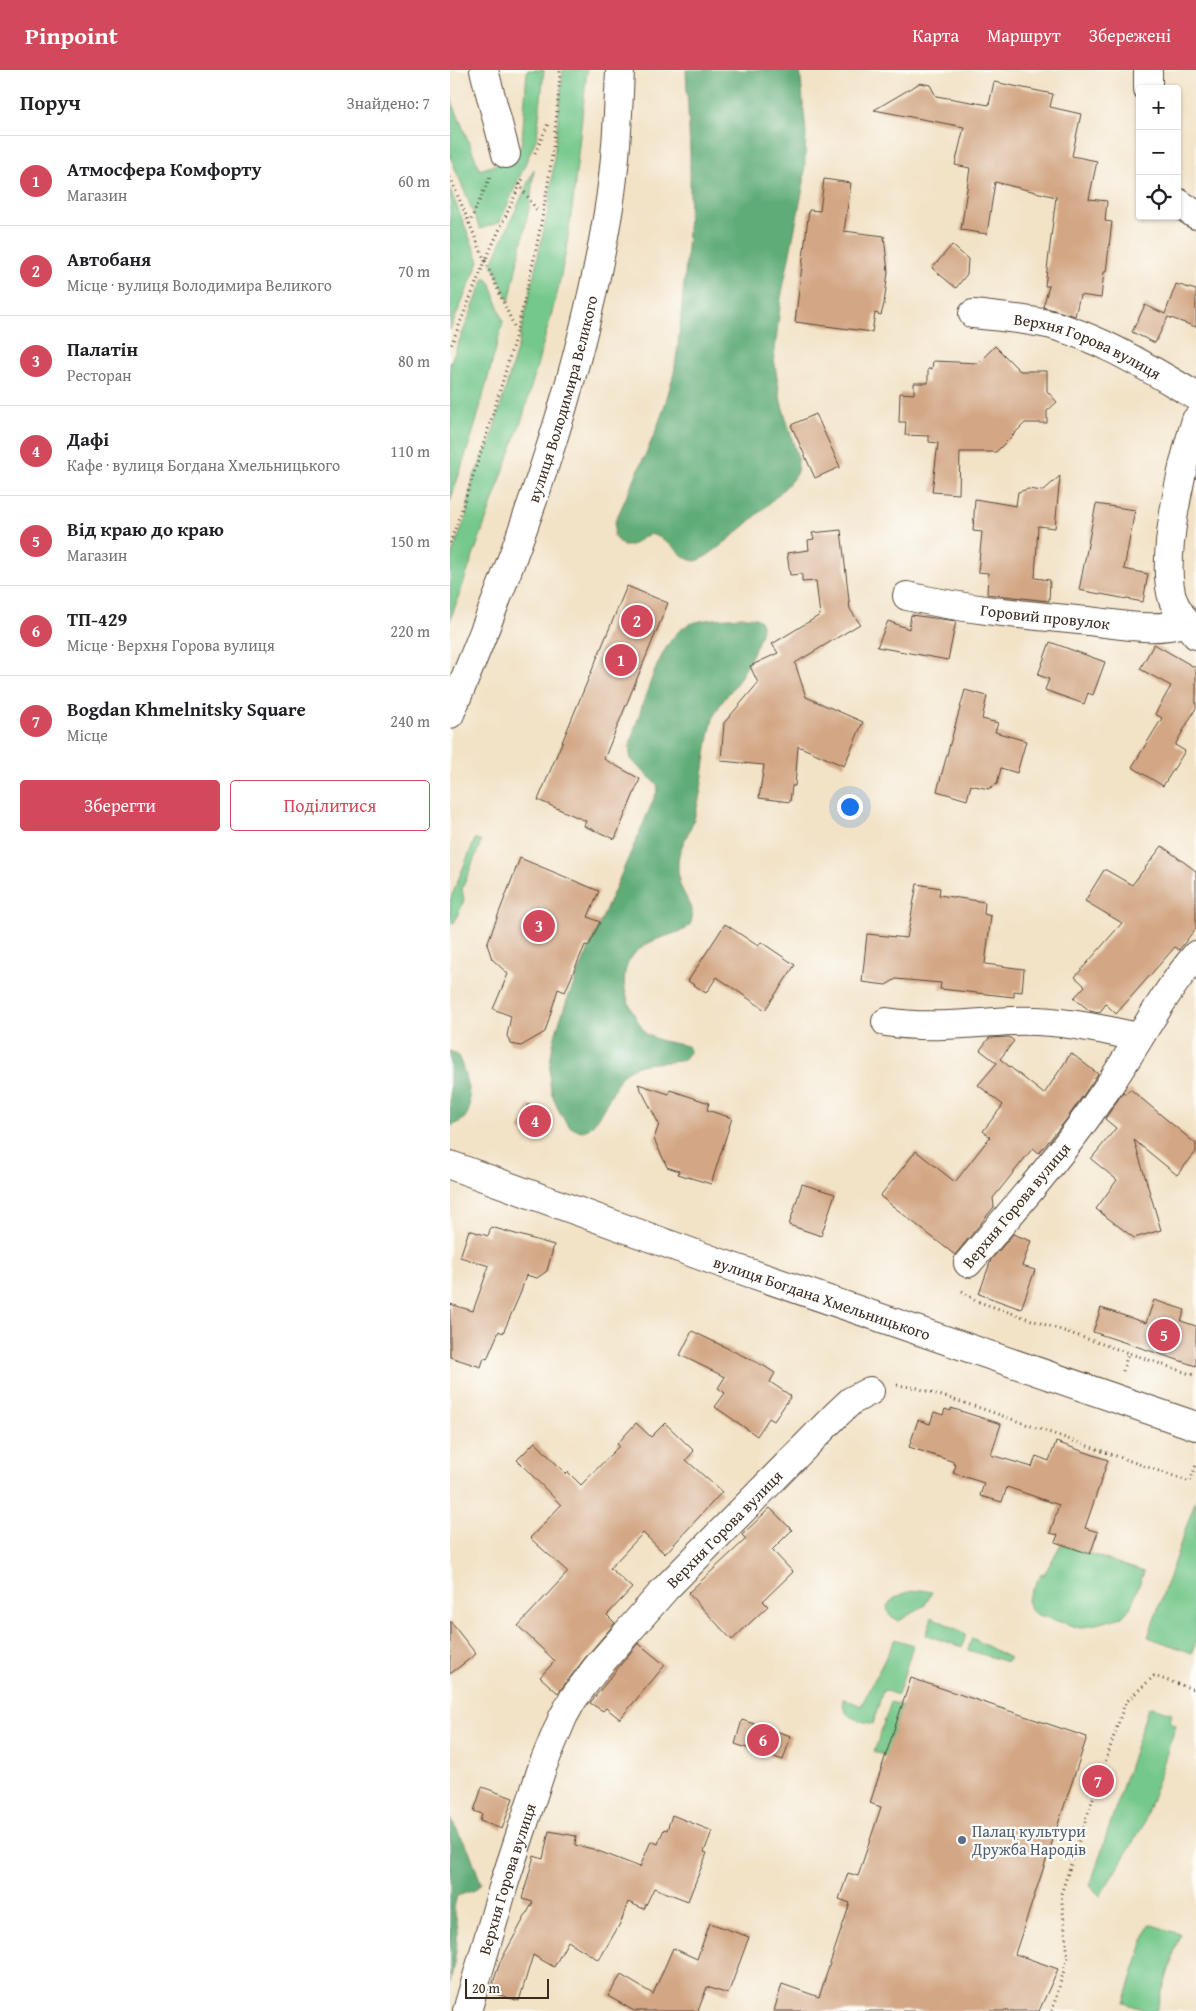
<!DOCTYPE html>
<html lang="uk">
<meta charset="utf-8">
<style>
:root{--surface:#fff;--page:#f6f6f6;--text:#202124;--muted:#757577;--line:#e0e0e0;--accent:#d1495b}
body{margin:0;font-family:"Gentium Book Plus",serif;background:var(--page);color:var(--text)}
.controls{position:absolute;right:15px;top:15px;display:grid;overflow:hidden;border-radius:5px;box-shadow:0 1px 4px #0004}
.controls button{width:45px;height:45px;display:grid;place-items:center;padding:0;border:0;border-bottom:1px solid var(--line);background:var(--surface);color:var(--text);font:25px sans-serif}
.scale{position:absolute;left:15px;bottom:12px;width:84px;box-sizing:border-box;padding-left:5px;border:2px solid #3b2a1e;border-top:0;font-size:14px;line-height:18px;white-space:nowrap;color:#3b2a1e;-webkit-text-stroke:4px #fdfcf7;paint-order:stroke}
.you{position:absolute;left:399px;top:736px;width:18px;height:18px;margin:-12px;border:4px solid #fff;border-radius:50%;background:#1a73e8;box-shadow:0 0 0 8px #1a73e833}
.badge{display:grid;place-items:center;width:32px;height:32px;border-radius:50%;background:var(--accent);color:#fff;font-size:16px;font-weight:700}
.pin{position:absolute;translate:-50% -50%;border:2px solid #fff;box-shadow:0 1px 5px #0006}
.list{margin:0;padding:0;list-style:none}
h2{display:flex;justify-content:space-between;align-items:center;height:65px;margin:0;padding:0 20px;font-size:21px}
h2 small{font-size:16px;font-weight:400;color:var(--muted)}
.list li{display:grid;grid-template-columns:32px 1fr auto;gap:15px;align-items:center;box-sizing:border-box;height:90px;padding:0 20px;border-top:1px solid var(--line)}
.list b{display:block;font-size:19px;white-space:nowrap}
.list p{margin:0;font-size:16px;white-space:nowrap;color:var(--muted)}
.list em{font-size:16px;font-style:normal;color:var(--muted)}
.actions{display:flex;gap:10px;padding:15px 20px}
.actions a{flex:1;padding:11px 0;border:1px solid var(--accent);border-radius:5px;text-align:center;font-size:18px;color:var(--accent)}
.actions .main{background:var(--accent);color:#fff}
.icon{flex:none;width:28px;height:28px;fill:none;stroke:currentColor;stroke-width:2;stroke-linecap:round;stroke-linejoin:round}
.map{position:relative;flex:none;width:746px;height:1941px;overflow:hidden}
header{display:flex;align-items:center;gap:30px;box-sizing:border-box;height:70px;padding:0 25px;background:var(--accent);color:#fff}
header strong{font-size:24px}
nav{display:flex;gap:28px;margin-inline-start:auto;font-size:18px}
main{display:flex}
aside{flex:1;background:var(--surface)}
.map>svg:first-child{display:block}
.green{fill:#74c88b;stroke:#587954}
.forest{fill:#5fac77;stroke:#4d6b4a}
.building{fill:#d3a785}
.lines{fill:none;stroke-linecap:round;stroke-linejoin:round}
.minor-casing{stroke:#564637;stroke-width:30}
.major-casing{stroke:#564637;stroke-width:30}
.path{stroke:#564637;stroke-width:3;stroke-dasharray:1 4;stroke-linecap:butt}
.minor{stroke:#fff;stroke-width:28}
.major{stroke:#fff;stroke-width:28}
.service-dot{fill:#5c6f8a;stroke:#fdfcf7;stroke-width:2}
.labels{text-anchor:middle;stroke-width:4.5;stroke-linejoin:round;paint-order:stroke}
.street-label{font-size:16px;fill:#3b2a1e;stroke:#fdfcf7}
.service-label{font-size:16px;fill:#4e5e75;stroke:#fdfcf7;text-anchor:start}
</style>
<header>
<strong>Pinpoint</strong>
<nav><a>Карта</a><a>Маршрут</a><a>Збережені</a></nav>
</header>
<main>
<aside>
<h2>Поруч<small>Знайдено: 7</small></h2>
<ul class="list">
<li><span class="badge">1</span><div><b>Атмосфера Комфорту</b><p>Магазин</p></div><em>60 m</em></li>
<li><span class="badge">2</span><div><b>Автобаня</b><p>Місце · вулиця Володимира Великого</p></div><em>70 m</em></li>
<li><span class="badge">3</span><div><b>Палатін</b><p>Ресторан</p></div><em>80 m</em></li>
<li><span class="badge">4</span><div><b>Дафі</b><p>Кафе · вулиця Богдана Хмельницького</p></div><em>110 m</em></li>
<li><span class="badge">5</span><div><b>Від краю до краю</b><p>Магазин</p></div><em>150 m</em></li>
<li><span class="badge">6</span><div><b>ТП-429</b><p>Місце · Верхня Горова вулиця</p></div><em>220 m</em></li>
<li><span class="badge">7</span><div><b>Bogdan Khmelnitsky Square</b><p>Місце</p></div><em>240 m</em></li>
</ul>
<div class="actions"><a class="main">Зберегти</a><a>Поділитися</a></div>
</aside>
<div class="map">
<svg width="746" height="1941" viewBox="0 0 746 1941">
<rect width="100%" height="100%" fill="#fdfcf7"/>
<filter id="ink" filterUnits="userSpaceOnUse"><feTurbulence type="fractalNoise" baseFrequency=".02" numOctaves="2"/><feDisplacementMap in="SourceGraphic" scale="10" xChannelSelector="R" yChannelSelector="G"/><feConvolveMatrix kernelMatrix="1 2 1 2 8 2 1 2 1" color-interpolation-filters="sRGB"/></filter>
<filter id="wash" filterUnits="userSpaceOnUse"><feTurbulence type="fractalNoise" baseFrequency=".0096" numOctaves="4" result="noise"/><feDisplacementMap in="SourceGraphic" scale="20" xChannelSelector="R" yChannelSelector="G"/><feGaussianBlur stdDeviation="1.12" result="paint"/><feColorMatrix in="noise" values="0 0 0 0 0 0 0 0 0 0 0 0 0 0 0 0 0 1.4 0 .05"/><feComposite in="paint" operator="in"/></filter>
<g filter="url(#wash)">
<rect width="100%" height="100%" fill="#f2e2c6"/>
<path class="green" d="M77 0H94L87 67 50 152 30 159 0 86V26L30 100 66 87 72 71Z
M113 0H137L123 131 116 181 107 224 73 346 0 551V489L16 447 23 408 40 372 68 276 99 136Z
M84 99 80 134 59 232 42 193Z
M0 119 29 191 0 260Z
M35 207 41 214 53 252 25 356 0 432V294Z
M25 769 31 772 12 819 14 830 4 853 0 852V830Z
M746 1429V1571L742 1583 698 1567Z
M611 1474 694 1502 680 1538 672 1547 665 1549 630 1558 585 1544 580 1539 577 1530 591 1504 594 1505Z
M471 1520 482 1522 475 1535 449 1551 439 1545 437 1536C444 1525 459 1521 471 1520Z
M482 1547 516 1564 512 1577 476 1565Z
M522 1568 560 1588 557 1592 518 1580Z
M445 1569 463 1575 448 1625 433 1620 423 1654C408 1650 391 1648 393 1629H396L411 1636Z
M441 1632 452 1636 436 1686 424 1682Z
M702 1637 722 1643 720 1652 726 1655 693 1756 650 1826 640 1816 698 1638Z
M699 1854 730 1864 706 1941H698L674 1933Z"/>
<path class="forest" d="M236 0H350L356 63 354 113 331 228 324 288 331 332 348 389C348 396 348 402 344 407 335 421 258 492 245 491 234 490 228 480 220 474 214 469 207 466 200 464 189 468 185 477 173 476L164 466 165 452 205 363 214 338 224 303 228 276 236 194 240 127V82Z
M290 547C296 547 308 546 311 552 317 561 294 601 288 611 280 623 268 634 263 649 254 682 254 717 244 749 239 764 229 777 228 792 228 800 228 807 230 815 236 829 250 847 236 859 222 865 205 868 192 877 160 900 178 938 196 964L212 971 238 976 240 981 233 990C211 995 190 989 172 1005 164 1017 149 1052 138 1059 130 1064 120 1058 115 1051 108 1040 101 1026 100 1013 96 969 124 915 140 876 163 823 186 771 208 719L207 714 181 690 179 677 183 664C193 635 211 564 240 554 255 548 274 549 290 547Z
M0 981C4 982 7 984 9 988 14 998 23 1032 18 1042 15 1050 8 1054 0 1056Z
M0 1749 19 1780 31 1813 25 1820 7 1826C0 1849 8 1847 7 1867 7 1882 3 1898 0 1913Z"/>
<g id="blocks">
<path class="building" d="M544 12 603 24 600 37 631 44 622 86 647 91 639 129 657 131 655 151 662 152 656 202H654L651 228 630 225 625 246 593 237 599 216H595L606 127 545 112 537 164 511 160 520 98 505 95 514 57 424 40 470 13 480 15 486 26 539 35Z
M374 109 401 113 394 161 434 166 438 202 434 234 431 245 425 243 422 262 345 252 359 140 370 141Z
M502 175 518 189 517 204 506 218 482 198Z
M726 214 746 220V257L718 247 705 273 682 262 695 235 715 244Z
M545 276 570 301H597V321L607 332 597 341V353H575L546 382H510L509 424 482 422 488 373 479 372V366L455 365 456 352H449L450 323 464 324V313H478V299H482L483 291 528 293Z
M366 344 390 397 365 408 341 355Z
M610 406 605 458 588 456 585 508 600 510 599 531 537 524 538 503 528 502 532 462 523 461 525 429 566 436 568 422 578 419 593 421Z
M646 434 685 440 674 499 698 504 693 532 629 520Z
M391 460 400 539 410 554 345 593 356 627 413 652 394 696 348 676 345 716H342L340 732 309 728 314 695 271 691 274 653 308 613 300 596 328 583 322 574 370 545 366 511 352 512V504L340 505 337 483 359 480 358 470 364 469 362 463Z
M177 516 218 533 154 689 190 709 165 769 134 756 136 751 88 730Z
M461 545 506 551 498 590 427 577 438 551 459 559Z
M600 572 655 592 643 625 638 623 634 634 595 620 599 609 588 605Z
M704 574 746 598V638L725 675 735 681 713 716 682 697 712 648 705 644 721 616 690 599Z
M515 620 537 626 532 649 548 653 545 662 576 671 567 703 551 698 547 714 538 719 521 715 517 730 487 721Z
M712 776 746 801V858L729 880 725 877 666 944 656 934 649 943 640 941 624 928 635 916 625 907 672 853 635 831 654 800H656L682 815Z
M70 788 149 821 138 847 150 852 139 876 135 875 115 922 108 919 95 962 71 976 61 974 57 966 61 946 43 939 58 904 42 889 37 874Z
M467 814 490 818 489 825 535 832 534 844 541 846 535 894 574 899 572 922 564 921V927L490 919 491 913 446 909 436 915 412 912 417 864 457 868Z
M275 854 308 876 311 872 345 895 315 940 267 907 256 923 238 911Z
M559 967 564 971 550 989 594 1024 621 983 648 1004 616 1050 589 1083 583 1078 543 1128 544 1137 505 1185 430 1126 466 1081 505 1112 540 1067 533 1061 553 1035 528 1015 547 993 530 980 539 968Z
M188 1014 219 1024 220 1020 259 1033 257 1040 282 1048 261 1114 228 1104 229 1101 217 1097 204 1069 209 1054Z
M680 1019 746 1074V1082L727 1105 684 1070 711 1160 684 1168 646 1139 667 1110 641 1089 666 1058 655 1049 673 1022 676 1024Z
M78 1035 99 1042 91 1068 70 1060Z
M352 1114 385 1124 371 1166 339 1155Z
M41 1157 104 1175 97 1201 87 1208 76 1205 71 1222 53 1263 49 1261 37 1289 34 1288 31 1297 0 1287V1234L23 1241 39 1196 10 1187 19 1160 38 1166Z
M563 1164 581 1171 572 1196 585 1200 571 1239 529 1224 541 1190Z
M704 1230 735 1240 731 1251 746 1256V1296L643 1262 651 1238 696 1253Z
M242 1261 314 1296 325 1303 320 1312 341 1326 324 1351 319 1348 307 1366 265 1337 275 1323 268 1318 275 1307 230 1285Z
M501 1338 551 1354 541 1385 582 1397 586 1386 599 1391 606 1372 658 1390 635 1458 648 1462 640 1484 605 1472 608 1465 600 1463 609 1435 557 1417 552 1432 530 1426 534 1413 503 1403 506 1395 503 1394 504 1392 459 1377 468 1350 480 1354 484 1342 493 1345 495 1339 501 1341Z
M186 1353 201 1367 215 1353 244 1381 236 1390 272 1422 215 1484 193 1463 160 1498 182 1518 157 1545 165 1553 135 1588 108 1623 90 1607 105 1591 68 1556 118 1502 80 1468 111 1435 67 1390 85 1372 116 1404 118 1402 131 1415 169 1376 167 1374Z
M320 1438 342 1460 322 1480 343 1502 313 1531 318 1536 282 1570 238 1523 296 1469 292 1465Z
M0 1551 26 1584 0 1604Z
M188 1573 215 1595 170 1649 156 1638 153 1641 140 1633Z
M461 1608 637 1667 565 1884 608 1899 589 1941H324L332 1914 369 1927 400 1833 389 1829 398 1803 408 1806 431 1737 420 1733Z
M292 1650 341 1666 333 1690 285 1674Z
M32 1717 63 1728 52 1759 30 1751 32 1744 24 1741Z
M222 1745 262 1761 254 1782 257 1783 238 1831 204 1818 194 1839 178 1832 171 1852 149 1890 118 1871 104 1897 83 1885 69 1931 40 1922 50 1892 83 1832 72 1829 84 1786 93 1789 99 1761 126 1766 125 1775 143 1779 190 1797 201 1771 208 1774 214 1759 217 1760Z
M260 1853 299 1867 278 1924 257 1917 248 1941H184L158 1926 171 1905 203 1924 223 1878 247 1889Z"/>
</g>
</g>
<g filter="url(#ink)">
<use href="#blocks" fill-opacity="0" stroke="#564637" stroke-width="1"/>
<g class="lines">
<defs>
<g id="minor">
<path d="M34 0 56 84"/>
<path d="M698 0V19"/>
<path d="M727 132 746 145"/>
<path id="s1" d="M523 244C549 247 577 249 602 255 653 269 701 300 746 326"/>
<path d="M746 350C733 391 709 490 723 530 728 543 737 554 746 565"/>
<path id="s2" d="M457 526C517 540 577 545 638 551 668 554 706 563 735 552"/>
<path d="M436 952C478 959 520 953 562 951 605 949 647 958 688 967"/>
<path id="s3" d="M0 1095 265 1191 746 1356"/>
<path d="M518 1193C564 1139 611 1086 651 1027 684 981 709 929 746 885"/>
<path id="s4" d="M17 1941 55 1811 93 1695 113 1647 123 1629 147 1597 216 1518 386 1345 401 1331 420 1321"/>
</g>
<g id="major">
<path id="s5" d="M0 644C68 483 129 317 158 143 166 96 168 48 170 0"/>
</g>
</defs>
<use href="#minor" class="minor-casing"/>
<use href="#major" class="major-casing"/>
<path class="path" d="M85 83 98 54
M0 107 35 191 0 278
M69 114 88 142
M19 154 40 107
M64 256 35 191 74 106
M0 473C54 319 101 164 110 0
M512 1221 526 1231 746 1306
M673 1301 678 1283
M447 1315 467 1318 533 1339 740 1412 746 1395
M602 1941 618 1887 611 1824 675 1633 704 1606 746 1620"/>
<use href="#minor" class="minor"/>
<use href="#major" class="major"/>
</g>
</g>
<circle class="service-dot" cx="512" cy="1770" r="5"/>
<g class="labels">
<g class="street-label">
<text dy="6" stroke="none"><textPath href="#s1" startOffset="120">Верхня Горова вулиця</textPath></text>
<text dy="6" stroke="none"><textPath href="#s5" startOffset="335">вулиця Володимира Великого</textPath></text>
<text dy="6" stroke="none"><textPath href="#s2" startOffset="140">Горовий провулок</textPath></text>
<text transform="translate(566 1135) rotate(-50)" y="6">Верхня Горова вулиця</text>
<text dy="6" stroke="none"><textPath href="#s3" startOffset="395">вулиця Богдана Хмельницького</textPath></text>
<text dy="6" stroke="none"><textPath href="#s4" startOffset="558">Верхня Горова вулиця</textPath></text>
<text dy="6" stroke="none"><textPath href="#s4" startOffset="138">Верхня Горова вулиця</textPath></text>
</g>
<g class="service-label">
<text x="522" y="1767">Палац культури<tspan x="522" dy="18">Дружба Народів</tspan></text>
</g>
</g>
</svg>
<div class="controls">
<button>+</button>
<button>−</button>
<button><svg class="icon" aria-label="locate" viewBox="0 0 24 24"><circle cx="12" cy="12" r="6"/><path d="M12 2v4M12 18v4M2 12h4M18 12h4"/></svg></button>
</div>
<div class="scale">20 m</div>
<div class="you"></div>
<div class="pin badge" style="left:171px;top:590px">1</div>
<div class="pin badge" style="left:187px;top:551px">2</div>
<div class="pin badge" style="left:89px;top:856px">3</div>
<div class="pin badge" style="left:85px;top:1051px">4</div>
<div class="pin badge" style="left:714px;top:1265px">5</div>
<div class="pin badge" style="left:313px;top:1670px">6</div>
<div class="pin badge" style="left:648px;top:1711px">7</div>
</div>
</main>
